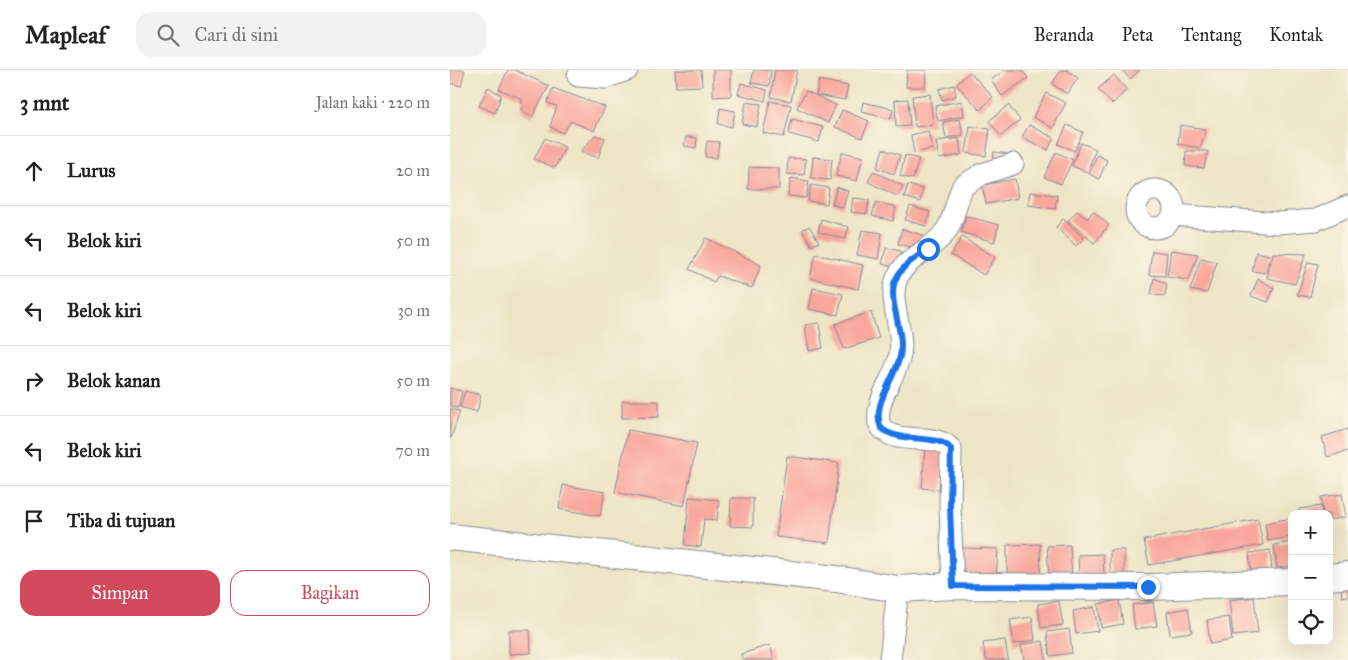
<!DOCTYPE html>
<html lang="id">
<meta charset="utf-8">
<style>
:root{--surface:#fff;--page:#f2f2f2;--text:#222;--muted:#767676;--line:#e0e0e0;--accent:#d1495b}
body{margin:0;font-family:"IM FELL Great Primer",serif;background:var(--page);color:var(--text)}
.controls{position:absolute;right:15px;bottom:15px;display:grid;overflow:hidden;border-radius:10px;box-shadow:0 5px 20px #0002}
.controls button{width:45px;height:45px;display:grid;place-items:center;padding:0;border:0;border-bottom:1px solid var(--line);background:var(--surface);color:var(--text);font:25px sans-serif}
.stop{position:absolute;width:15px;height:15px;margin:-11px;border:4px solid #1a73e8;border-radius:50%;background:#fff}
.stop.end{background:#1a73e8;border-color:#fff;box-shadow:0 1px 5px #0008}
.list{margin:0;padding:0;list-style:none}
h2{display:flex;justify-content:space-between;align-items:center;height:65px;margin:0;padding:0 20px;font-size:21px}
h2 small{font-size:16px;font-weight:400;color:var(--muted)}
.list li{display:grid;grid-template-columns:32px 1fr auto;gap:15px;align-items:center;box-sizing:border-box;height:70px;padding:0 20px;border-top:1px solid var(--line)}
.list b{display:block;font-size:19px;white-space:nowrap}
.list em{font-size:16px;font-style:normal;color:var(--muted)}
.actions{display:flex;gap:10px;padding:15px 20px}
.actions a{flex:1;padding:11px 0;border:1px solid var(--accent);border-radius:15px;text-align:center;font-size:18px;color:var(--accent)}
.actions .main{background:var(--accent);color:#fff}
.icon{flex:none;width:28px;height:28px;fill:none;stroke:currentColor;stroke-width:2;stroke-linecap:round;stroke-linejoin:round}
.map{position:relative;flex:none;width:898px;height:590px;overflow:hidden}
header{display:flex;align-items:center;gap:30px;box-sizing:border-box;height:70px;padding:0 25px;background:var(--surface);border-bottom:1px solid var(--line)}
header strong{font-size:24px}
nav{display:flex;gap:28px;margin-inline-start:auto;font-size:18px}
.search{width:350px;height:45px;background:var(--page);display:flex;align-items:center;gap:12px;box-sizing:border-box;padding:0 18px;border-radius:15px;color:var(--muted);font-size:19px}
main{display:flex}
aside{flex:1;background:var(--surface)}
.map>svg:first-child{display:block}
.building{fill:#f9a79e}
.lines{fill:none;stroke-linecap:round;stroke-linejoin:round}
.minor-casing{stroke:#848a92;stroke-width:23}
.tertiary-casing{stroke:#848a92;stroke-width:28}
.minor{stroke:#fff;stroke-width:21}
.tertiary{stroke:#fff;stroke-width:26}
.route{stroke:#1a73e8;stroke-width:6}
</style>
<header>
<strong>Mapleaf</strong>
<div class="search"><svg class="icon" aria-label="search" viewBox="0 0 24 24"><circle cx="10" cy="10" r="6"/><path d="M15 15l6 6"/></svg>Cari di sini</div>
<nav><a>Beranda</a><a>Peta</a><a>Tentang</a><a>Kontak</a></nav>
</header>
<main>
<aside>
<h2>3 mnt<small>Jalan kaki · 220 m</small></h2>
<ul class="list">
<li><svg class="icon" aria-label="ahead" viewBox="0 0 24 24"><path d="M12 20V5M6 11l6-6 6 6"/></svg><div><b>Lurus</b></div><em>20 m</em></li>
<li><svg class="icon" aria-label="left" viewBox="0 0 24 24"><path d="M17 20v-9H6M10 6l-5 5 5 5"/></svg><div><b>Belok kiri</b></div><em>50 m</em></li>
<li><svg class="icon" aria-label="left" viewBox="0 0 24 24"><path d="M17 20v-9H6M10 6l-5 5 5 5"/></svg><div><b>Belok kiri</b></div><em>30 m</em></li>
<li><svg class="icon" aria-label="right" viewBox="0 0 24 24"><path d="M7 20v-9h11M14 6l5 5-5 5"/></svg><div><b>Belok kanan</b></div><em>50 m</em></li>
<li><svg class="icon" aria-label="left" viewBox="0 0 24 24"><path d="M17 20v-9H6M10 6l-5 5 5 5"/></svg><div><b>Belok kiri</b></div><em>70 m</em></li>
<li><svg class="icon" aria-label="arrive" viewBox="0 0 24 24"><path d="M6 21V4h12l-3 4 3 4H6"/></svg><div><b>Tiba di tujuan</b></div></li>
</ul>
<div class="actions"><a class="main">Simpan</a><a>Bagikan</a></div>
</aside>
<div class="map">
<svg width="898" height="590" viewBox="0 0 898 590">
<rect width="100%" height="100%" fill="#fcf5e5"/>
<filter id="ink" filterUnits="userSpaceOnUse"><feTurbulence type="fractalNoise" baseFrequency=".02" numOctaves="2"/><feDisplacementMap in="SourceGraphic" scale="10" xChannelSelector="R" yChannelSelector="G"/><feConvolveMatrix kernelMatrix="1 2 1 2 8 2 1 2 1" color-interpolation-filters="sRGB"/></filter>
<filter id="wash" filterUnits="userSpaceOnUse"><feTurbulence type="fractalNoise" baseFrequency=".0096" numOctaves="4" result="noise"/><feDisplacementMap in="SourceGraphic" scale="20" xChannelSelector="R" yChannelSelector="G"/><feGaussianBlur stdDeviation="1.12" result="paint"/><feColorMatrix in="noise" values="0 0 0 0 0 0 0 0 0 0 0 0 0 0 0 0 0 1.4 0 .05"/><feComposite in="paint" operator="in"/></filter>
<g filter="url(#wash)">
<rect width="100%" height="100%" fill="#eee5c6"/>
<g id="blocks">
<path class="building" d="M1 0H15L11 16 0 13Z
M58 0H65L99 16 82 47 71 41 72 29 49 19Z
M225 0H251L252 16 226 17Z
M263 0H281V26L263 27Z
M304 0H321L319 16 301 13Z
M325 0H347L341 31 321 27Z
M457 0H476L475 17H456Z
M555 0H572L578 8 552 26 541 10Z
M611 0H617L628 8 617 24 602 14Z
M672 0H690L680 9Z
M520 2 543 27 530 40 506 14Z
M664 5 677 20 662 34 648 19Z
M369 10 398 16 395 30 366 25Z
M291 13 317 20 315 31 288 24Z
M504 15 506 26 492 30 489 19Z
M38 17 51 25 45 43 29 36Z
M103 18 155 37 144 61 121 51 113 63 100 57 107 36 97 33Z
M356 21 386 35 378 53 347 38Z
M596 23 616 33 603 58 583 47Z
M480 24 483 55 465 57 462 26Z
M458 29 460 56 446 57 445 30Z
M320 31 341 35 334 67 313 63Z
M512 31 514 46 488 51 485 36Z
M296 32 311 34 307 57 292 54Z
M413 32 443 39 441 49 411 42Z
M558 35 570 50 551 66 539 51Z
M270 38 285 41 282 57 268 54Z
M392 40 419 51 412 68 385 57Z
M342 49 373 57 369 72 339 64Z
M510 49 513 65 496 68 493 52Z
M579 55 604 68 598 80 572 67Z
M617 55 633 62 625 81 608 74Z
M730 55 756 59 750 78 728 74Z
M520 56 540 59 536 86 516 83Z
M478 61 482 79 464 83 461 65Z
M145 65 155 68 148 88 131 81Z
M236 67 247 68 246 78 234 76Z
M95 68 115 77 105 98 84 89Z
M509 68 511 85 489 89 486 71Z
M257 71 269 72 267 88 255 87Z
M631 73 646 79 637 102 622 96Z
M433 79 450 85 444 104 427 98Z
M736 81H758L754 98 735 96Z
M392 82 413 87 407 111 386 106Z
M544 82 558 84 557 92 543 90Z
M606 82 623 90 611 114 594 107Z
M455 85 469 89 463 109 450 106Z
M647 85 657 90 649 109 639 104Z
M363 87 382 89 380 110 361 108Z
M338 88 356 89 354 105 337 104Z
M299 97 329 98V119H298Z
M423 101 453 116 447 126 418 112Z
M341 108 359 111 356 128 338 126Z
M565 109 568 128 536 134 532 115Z
M361 115 379 118 377 134 358 131Z
M458 115 473 119 470 132 454 127Z
M387 117 398 121 393 138 382 134Z
M580 122 607 125 605 139 578 135Z
M403 128 419 130 417 144 401 142Z
M426 132 446 137 443 151 422 146Z
M460 136 480 142 476 156 455 150Z
M627 141 637 149 643 141 659 155 644 173 618 151Z
M516 146 549 155 544 172 511 162Z
M371 149 399 157 395 169 368 162Z
M613 149 634 168 626 176 606 157Z
M359 156 369 172 362 176 352 160Z
M452 159 473 165 470 179 448 174Z
M412 160 432 163 428 189 407 185Z
M512 167 545 187 534 205 501 185Z
M256 168 311 195 302 218 268 206 264 212 239 199Z
M436 178 451 181 448 198 432 194Z
M721 180 748 184 739 210 717 207Z
M702 181 717 183 715 206 699 205Z
M806 182 820 185 816 203 802 201Z
M823 183 856 184 845 214 817 208Z
M366 184 413 195 408 219 360 208Z
M751 188 767 192 757 223 740 220Z
M858 192 868 194 860 227 847 225Z
M704 208 717 214 715 226 701 225Z
M808 209 824 218 818 232 801 226Z
M363 218 393 224 388 245 359 239Z
M421 242 429 268 394 279 385 254Z
M369 253 373 278 359 281 355 255Z
M0 318 12 321 8 338 0 336Z
M15 321 31 325 27 342 10 337Z
M172 331H209V347L172 348Z
M0 339 10 341 1 368H0Z
M898 359V381L877 387 872 367Z
M178 360 247 373 234 436 165 422Z
M475 378 494 379 491 420 472 418Z
M337 386 389 393 379 473 326 467Z
M113 415 155 422 150 446 109 439Z
M892 424 896 447 879 450V444H873L871 427Z
M239 427 269 430 267 450 254 449 251 477 235 475Z
M281 428H303V457L280 456Z
M871 436 872 444H850L849 439Z
M842 448V467L818 471 815 453Z
M808 449 813 475 699 495 694 470Z
M842 472V496L827 498 824 475Z
M590 474 591 509 557 510V475Z
M620 475 622 509 599 510 597 476Z
M512 478 548 479 546 511 511 510Z
M660 480H674V506L660 505Z
M820 480 822 501 801 503 799 483Z
M653 484 654 506 629 508 628 485Z
M898 514V526L892 527 891 515Z
M804 527 808 563 783 566 779 530Z
M669 530 673 554 651 558 648 534Z
M609 531 613 555 591 558 588 534Z
M703 532 707 556 685 559 682 535Z
M644 537 648 561 626 564 623 541Z
M738 538 742 562 720 565 717 542Z
M582 547 585 570 564 574 560 550Z
M779 547 782 570 760 574 757 550Z
M619 559 622 583 600 586 597 562Z
M59 560H80L81 583 59 584Z
M555 570 558 590H536L533 573Z
M593 571 596 590H574L571 575Z
M320 575 324 590H293L291 584Z"/>
</g>
</g>
<g filter="url(#ink)">
<use href="#blocks" fill-opacity="0" stroke="#848a92" stroke-width="1"/>
<g class="lines">
<defs>
<path id="minor" d="M128 6 155 8 177 0
M686 139a19 19 0 1 1 38 0a19 19 0 1 1-38 0Z
M724 145 827 153 866 150 898 136
M503 516 500 436 501 379C485 359 441 380 429 353 425 329 446 307 450 285 455 259 436 230 448 206 457 188 480 180 493 165 505 151 505 132 513 116L532 104 563 94
M440 590 448 519"/>
<path id="tertiary" d="M0 467 386 509 448 519 503 516 698 517 842 512
M879 507 898 505"/>
</defs>
<use href="#minor" class="minor-casing"/>
<use href="#tertiary" class="tertiary-casing"/>
<use href="#minor" class="minor"/>
<use href="#tertiary" class="tertiary"/>
</g>
</g>
<g class="lines" filter="url(#ink)">
<path class="route" d="M478 179C464 189 449 197 444 214 439 236 455 262 450 286 445 309 421 335 431 358 449 374 489 363 501 379L500 436 503 516 698 517"/>
</g>
</svg>
<div class="controls">
<button>+</button>
<button>−</button>
<button><svg class="icon" aria-label="locate" viewBox="0 0 24 24"><circle cx="12" cy="12" r="6"/><path d="M12 2v4M12 18v4M2 12h4M18 12h4"/></svg></button>
</div>
<div class="stop" style="left:478px;top:179px"></div>
<div class="stop end" style="left:698px;top:517px"></div>
</div>
</main>
